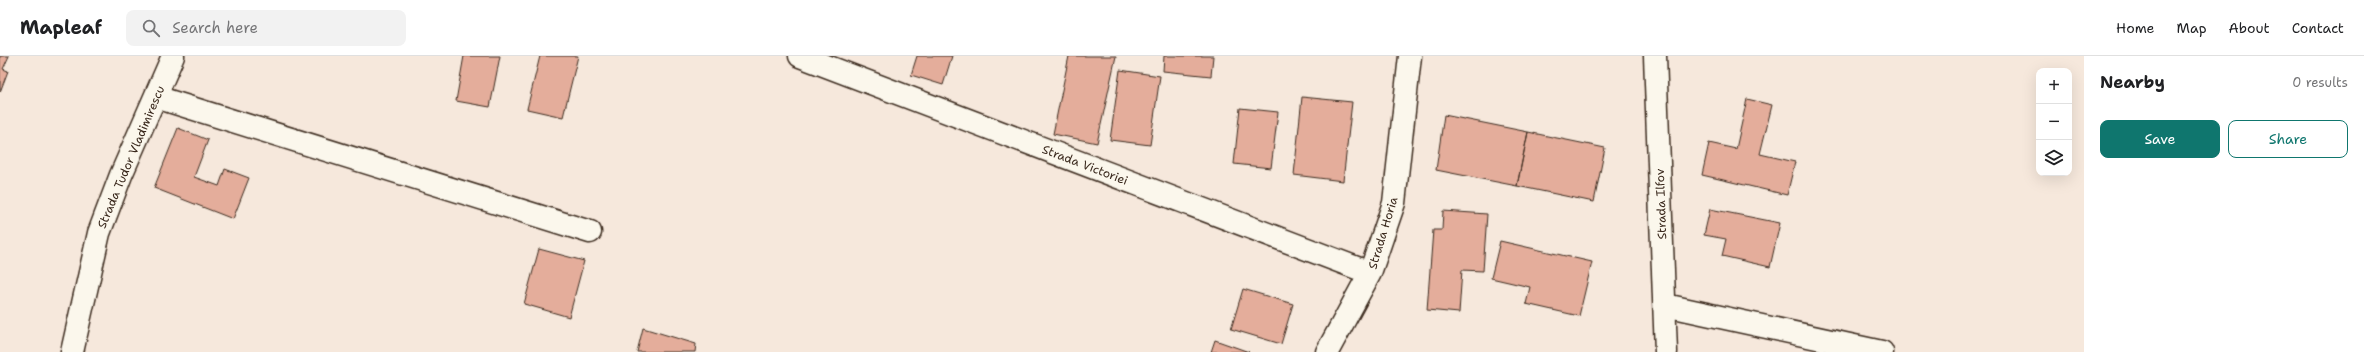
<!DOCTYPE html>
<meta charset="utf-8">
<style>
:root{--surface:#fff;--page:#f2f2f2;--text:#202124;--muted:#757577;--line:#e0e0e0;--accent:#0f766e}
body{margin:0;font-family:"Shantell Sans",sans-serif;background:var(--page);color:var(--text)}
.controls{position:absolute;right:12px;top:12px;display:grid;overflow:hidden;border-radius:8px;box-shadow:0 4px 16px #0002}
.controls button{width:36px;height:36px;display:grid;place-items:center;padding:0;border:0;border-bottom:1px solid var(--line);background:var(--surface);color:var(--text);font:20px sans-serif}
.list{margin:0;padding:0;list-style:none}
h2{display:flex;justify-content:space-between;align-items:center;height:52px;margin:0;padding:0 16px;font-size:17px}
h2 small{font-size:13px;font-weight:400;color:var(--muted)}
.actions{display:flex;gap:8px;padding:12px 16px}
.actions a{flex:1;padding:9px 0;border:1px solid var(--accent);border-radius:8px;text-align:center;font-size:14px;color:var(--accent)}
.actions .main{background:var(--accent);color:#fff}
.icon{flex:none;width:22px;height:22px;fill:none;stroke:currentColor;stroke-width:2;stroke-linecap:round;stroke-linejoin:round}
.map{position:relative;flex:none;width:2084px;height:296px;overflow:hidden}
header{display:flex;align-items:center;gap:24px;box-sizing:border-box;height:56px;padding:0 20px;background:var(--surface);border-bottom:1px solid var(--line)}
header strong{font-size:19px}
nav{display:flex;gap:22px;margin-inline-start:auto;font-size:14px}
.search{width:280px;height:36px;background:var(--page);display:flex;align-items:center;gap:10px;box-sizing:border-box;padding:0 14px;border-radius:8px;color:var(--muted);font-size:15px}
main{display:flex}
aside{flex:1;background:var(--surface)}
.map>svg:first-child{display:block}
.building{fill:#e4ad9b;stroke:#3b2a1e}
.lines{fill:none;stroke-linecap:round;stroke-linejoin:round}
.minor-casing{stroke:#3b2a1e;stroke-width:25}
.minor{stroke:#fbf7ec;stroke-width:22}
.labels{text-anchor:middle;stroke-width:3;stroke-linejoin:round;paint-order:stroke}
.street-label{font-size:12px;fill:#3b2a1e;stroke:#fbf7ec}
</style>
<header>
<strong>Mapleaf</strong>
<div class="search"><svg class="icon" aria-label="search" viewBox="0 0 24 24"><circle cx="10" cy="10" r="6"/><path d="M15 15l6 6"/></svg>Search here</div>
<nav><a>Home</a><a>Map</a><a>About</a><a>Contact</a></nav>
</header>
<main>
<div class="map">
<svg width="2084" height="296" viewBox="0 0 2084 296">
<rect width="100%" height="100%" fill="#f6e8dc"/>
<filter id="ink" filterUnits="userSpaceOnUse"><feTurbulence type="fractalNoise" baseFrequency=".025" numOctaves="2"/><feDisplacementMap in="SourceGraphic" scale="8" xChannelSelector="R" yChannelSelector="G"/><feConvolveMatrix kernelMatrix="1 2 1 2 8 2 1 2 1" color-interpolation-filters="sRGB"/></filter>
<g filter="url(#ink)">
<path class="building" d="M0 0H9L3 13 8 15 0 36Z
M464 0H500L490 51 456 45Z
M540 0H578L563 61 527 53Z
M917 0H952L943 29 911 19Z
M1069 0H1116L1097 87 1053 78Z
M1164 0H1213L1211 20 1163 15Z
M1120 14 1160 20 1150 89 1110 84Z
M1302 41 1352 46 1343 125 1294 119Z
M1747 43 1772 49 1760 98 1795 106 1787 139 1702 119 1709 87 1736 93Z
M1240 52 1278 56 1271 112 1234 108Z
M1444 59 1528 76 1517 130 1436 114Z
M178 72 208 84 194 121 219 130 225 113 249 122 233 163 154 132Z
M1528 76 1605 92 1594 146 1517 130Z
M1710 153 1780 167 1770 211 1722 200 1726 183 1704 179Z
M1443 155 1487 158 1483 215 1462 214 1459 257 1427 254 1433 174H1442Z
M1500 185 1592 206 1579 260 1526 248 1530 231 1491 222Z
M539 193 584 205 569 261 524 248Z
M1243 233 1293 248 1281 288 1231 273Z
M643 272 696 288 695 296H637Z
M1215 284 1249 296H1211Z"/>
<g class="lines">
<defs>
<path id="minor" d="M800 0 1370 217
M1655 0 1666 296
M156 41 590 176
M1665 249 1882 296
M72 296 99 177 121 119 173 0
M1327 296 1370 217 1394 147 1410 0"/>
</defs>
<use href="#minor" class="minor-casing"/>
<use href="#minor" class="minor"/>
</g>
</g>
<g class="labels">
<g class="street-label">
<text transform="translate(131 101) rotate(-67)" y="4">Strada Tudor Vladimirescu</text>
<text transform="translate(1085 109) rotate(21)" y="4">Strada Victoriei</text>
<text transform="translate(1661 148) rotate(-92)" y="4">Strada Ilfov</text>
<text transform="translate(1383 177) rotate(-73)" y="4">Strada Horia</text>
</g>
</g>
</svg>
<div class="controls">
<button>+</button>
<button>−</button>
<button><svg class="icon" aria-label="layers" viewBox="0 0 24 24"><path d="M12 4l9 5-9 5-9-5zM3 14l9 5 9-5"/></svg></button>
</div>
</div>
<aside>
<h2>Nearby<small>0 results</small></h2>
<ul class="list">
</ul>
<div class="actions"><a class="main">Save</a><a>Share</a></div>
</aside>
</main>
